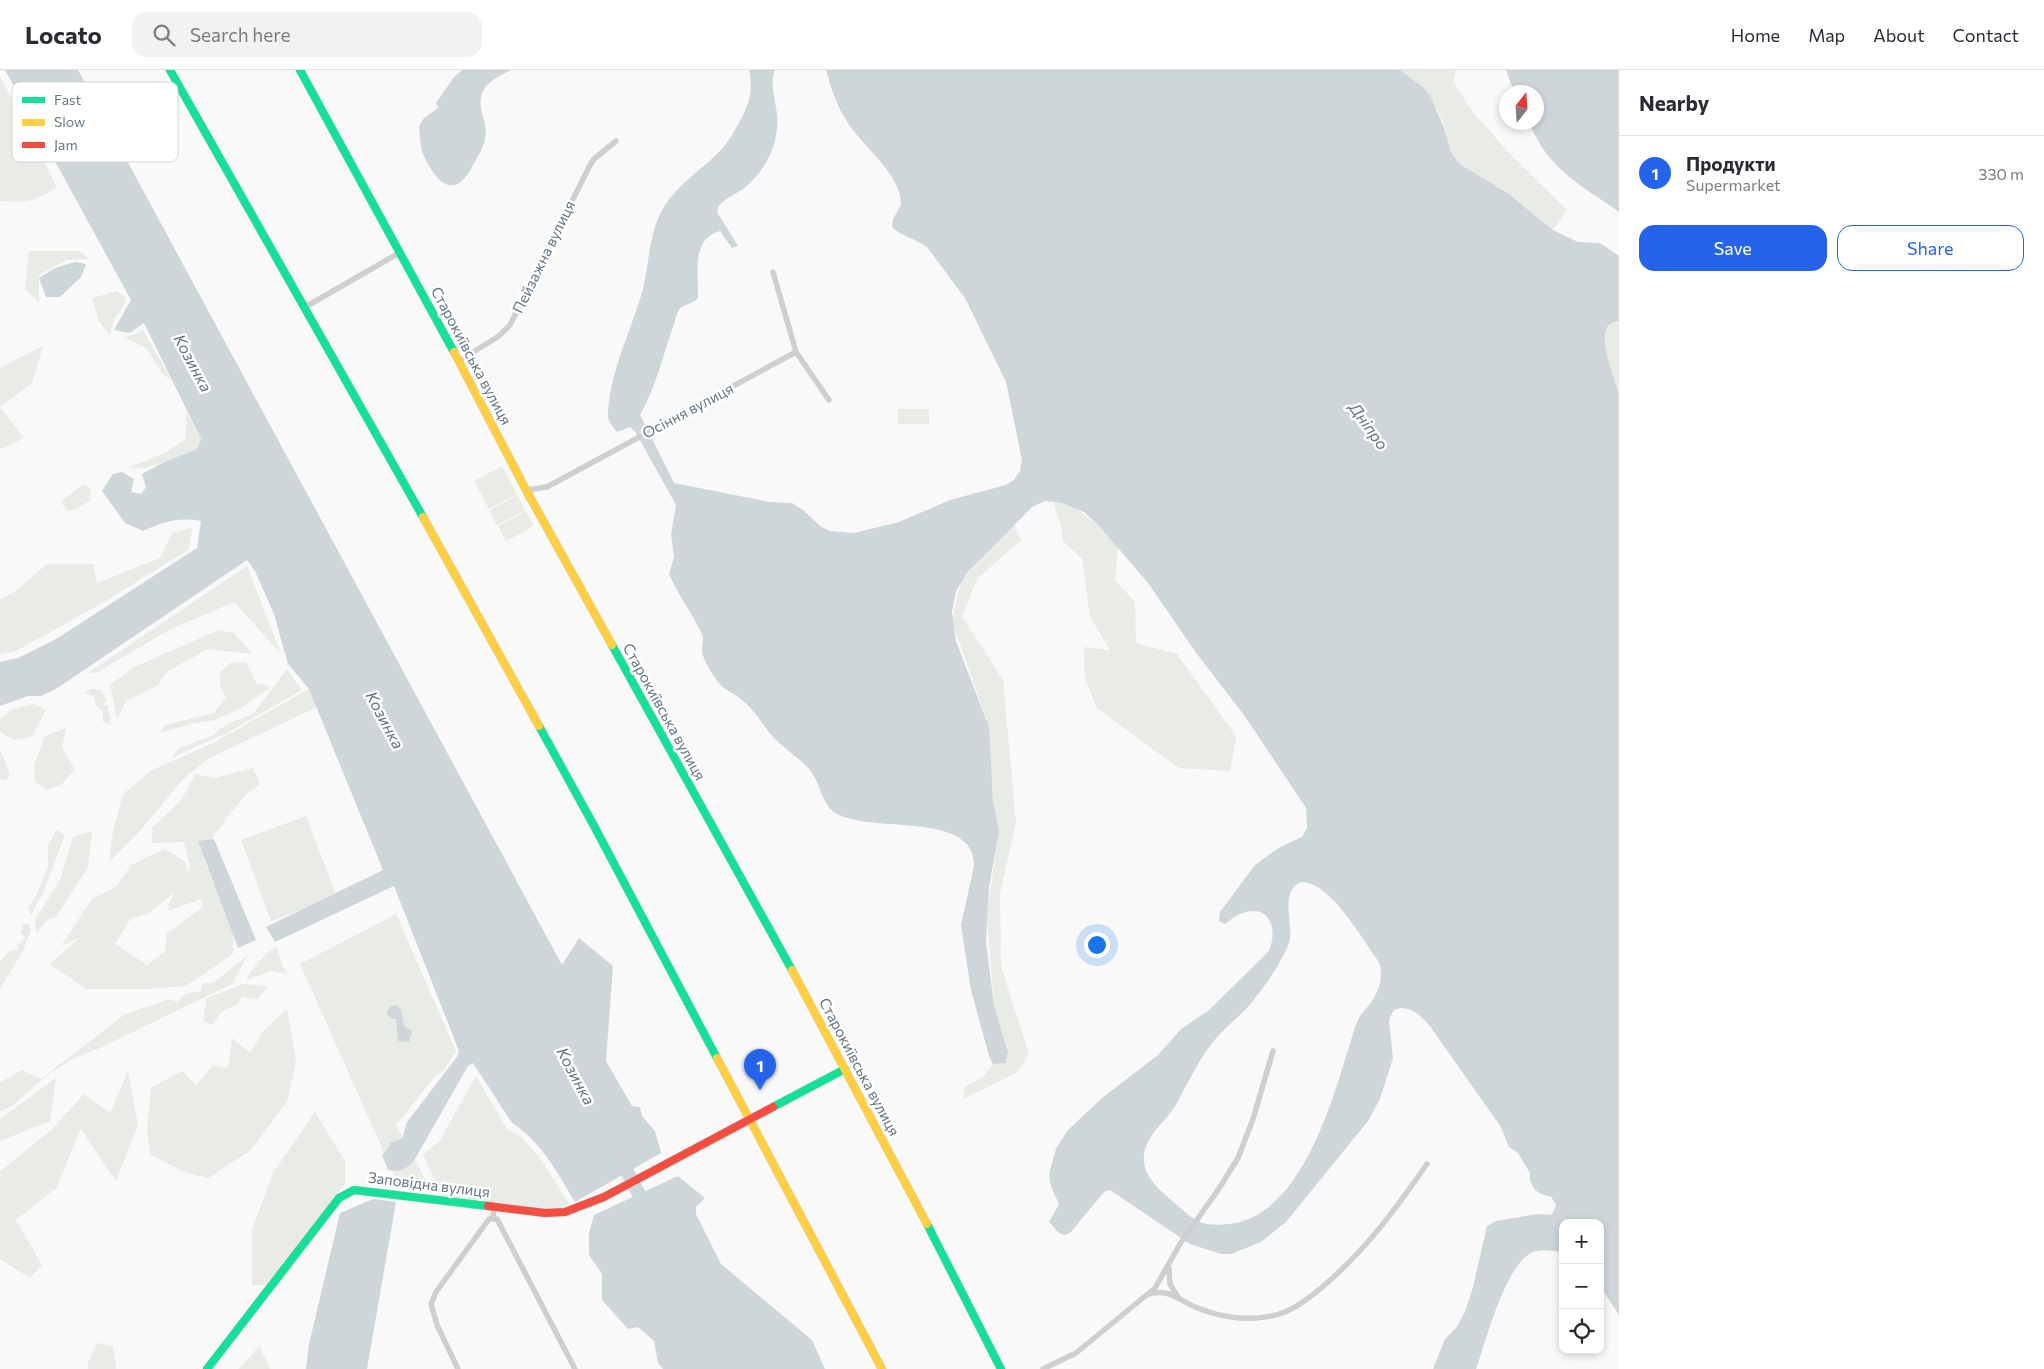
<!DOCTYPE html>
<meta charset="utf-8">
<style>
:root{--surface:#fff;--page:#f2f2f3;--text:#2b2b33;--muted:#7c7c81;--line:#e1e1e2;--accent:#2563eb}
body{margin:0;font-family:Commissioner,sans-serif;background:var(--page);color:var(--text)}
.controls{position:absolute;right:15px;bottom:15px;display:grid;overflow:hidden;border-radius:10px;box-shadow:0 2px 8px #0003}
.controls button{width:45px;height:45px;display:grid;place-items:center;padding:0;border:0;border-bottom:1px solid var(--line);background:var(--surface);color:var(--text);font:25px sans-serif}
.compass{position:absolute;left:1499px;top:15px;width:45px;height:45px;border-radius:50%;background:var(--surface);box-shadow:0 2px 8px #0003;rotate:17deg}
.you{position:absolute;left:1096px;top:874px;width:18px;height:18px;margin:-12px;border:4px solid #fff;border-radius:50%;background:#1a73e8;box-shadow:0 0 0 8px #1a73e833}
.badge{display:grid;place-items:center;width:32px;height:32px;border-radius:50%;background:var(--accent);color:#fff;font-size:16px;font-weight:700}
.pin{position:absolute;translate:-50% -41px;filter:drop-shadow(0 1px 2px #0008)}
.pin::after{content:'';position:absolute;top:26px;width:18px;height:15px;background:inherit;clip-path:polygon(0 0,100% 0,50% 100%)}
.list{margin:0;padding:0;list-style:none}
h2{display:flex;justify-content:space-between;align-items:center;height:65px;margin:0;padding:0 20px;font-size:21px}
h2 small{font-size:16px;font-weight:400;color:var(--muted)}
.list li{display:grid;grid-template-columns:32px 1fr auto;gap:15px;align-items:center;box-sizing:border-box;height:75px;padding:0 20px;border-top:1px solid var(--line)}
.list b{display:block;font-size:19px;white-space:nowrap}
.list p{margin:0;font-size:16px;white-space:nowrap;color:var(--muted)}
.list em{font-size:16px;font-style:normal;color:var(--muted)}
.actions{display:flex;gap:10px;padding:15px 20px}
.actions a{flex:1;padding:11px 0;border:1px solid var(--accent);border-radius:15px;text-align:center;font-size:18px;color:var(--accent)}
.actions .main{background:var(--accent);color:#fff}
.icon{flex:none;width:28px;height:28px;fill:none;stroke:currentColor;stroke-width:2;stroke-linecap:round;stroke-linejoin:round}
.map{position:relative;flex:none;width:1619px;height:1299px;overflow:hidden}
header{display:flex;align-items:center;gap:30px;box-sizing:border-box;height:70px;padding:0 25px;background:var(--surface);border-bottom:1px solid var(--line)}
header strong{font-size:24px}
nav{display:flex;gap:28px;margin-inline-start:auto;font-size:18px}
.search{width:350px;height:45px;background:var(--page);display:flex;align-items:center;gap:12px;box-sizing:border-box;padding:0 18px;border-radius:15px;color:var(--muted);font-size:19px}
main{display:flex}
aside{flex:1;background:var(--surface)}
.map>svg:first-child{display:block}
.green{fill:#e8ebe6;fill-rule:evenodd}
.water{fill:#ced6d9;fill-rule:evenodd}
.lines{fill:none;stroke-linecap:round;stroke-linejoin:round}
.river{stroke:#ced6d9;stroke-width:14}
.fast-casing{stroke:#d5d6d7;stroke-width:9}
.slow-casing{stroke:#d5d6d7;stroke-width:9}
.jam-casing{stroke:#d5d6d7;stroke-width:9}
.street{stroke:#cecfd0;stroke-width:5.5}
.fast{stroke:#16e098;stroke-width:8}
.slow{stroke:#ffcf43;stroke-width:8}
.jam{stroke:#f24e42;stroke-width:8}
.labels{text-anchor:middle;stroke-width:5;stroke-linejoin:round;paint-order:stroke}
.street-label{font-size:15px;fill:#657683;stroke:#fff}
.water-label{font-size:16px;font-style:italic;fill:#60757c;stroke:#fff}
.key{fill:#fff;stroke:#d1d6da;stroke-width:1}
.key-label{font-size:14px;fill:#657683}
</style>
<header>
<strong>Locato</strong>
<div class="search"><svg class="icon" aria-label="search" viewBox="0 0 24 24"><circle cx="10" cy="10" r="6"/><path d="M15 15l6 6"/></svg>Search here</div>
<nav><a>Home</a><a>Map</a><a>About</a><a>Contact</a></nav>
</header>
<main>
<div class="map">
<svg width="1619" height="1299" viewBox="0 0 1619 1299">
<rect width="100%" height="100%" fill="#f9f9f9"/>
<path class="green" d="M1400 0H1456L1453 11 1472 41 1509 83 1567 140 1553 160C1538 148 1524 135 1509 124 1492 112 1467 105 1455 88 1449 80 1447 69 1445 59 1435 28 1426 19 1400 0Z
M0 6 57 117C33 132 28 133 0 131Z
M29 181H79L89 189 66 190 39 205V232L25 219Z
M117 221 125 227V233L114 250 110 265 99 251 92 228Z
M1614 251H1619V323C1613 305 1594 263 1614 251Z
M143 260 172 311 163 304 146 278 123 267 130 266Z
M43 276 32 313 0 337 24 368 0 379V298Z
M898 339H929V354H898Z
M187 343 201 369 197 379 147 398H127L165 383 185 369Z
M502 396 517 424 489 439 474 411Z
M83 414 90 418 91 430 77 439 67 441 61 432Z
M517 425 525 440 497 455 489 441Z
M1054 431 1073 436 1100 457 1118 477 1115 510 1135 532 1136 573 1177 584 1236 666 1230 701 1179 698 1097 638 1085 609 1084 577 1110 580 1090 547 1082 489 1062 470C1064 452 1055 447 1054 431Z
M526 441 534 456 506 471 498 456Z
M1014 454 1021 470 977 509 962 546 1003 610 1016 753 1000 823 1001 896 1029 984 1018 1002 963 1029 965 1016 982 1008 1007 977 994 935 987 845 998 767 994 738 987 651 952 551 961 511Z
M192 458 189 479 106 531 16 581 0 584V530L16 521 47 494H93L97 513 160 488 172 463Z
M247 496 281 584 234 532 169 560 98 602 86 604Z
M219 560 234 563 253 584 208 579 168 601 158 615 126 631 117 649 110 615 134 597Z
M246 592 257 615 262 613 270 618 241 638 215 650 191 654 160 663 165 655 214 643 226 627 221 618 220 602 230 593Z
M287 599 302 620 227 663 171 688 179 678 212 666 227 654 253 644Z
M90 619 102 620 107 630 103 635 109 636 108 641 111 648 110 655 103 652V642L96 636 94 627 84 623Z
M309 619 317 637 208 689 184 708 138 763 109 792 113 761 123 724 152 700 209 675Z
M34 634 46 640 32 666C18 671 11 672 0 661V650L12 639Z
M66 658 62 677 75 700 61 715 47 720 35 712 34 695 45 666Z
M0 679 10 704 6 710 0 709Z
M253 698 260 715 246 725 231 742 208 774 204 790 233 859V884L186 916 148 919H86L50 894 79 868 61 876 92 829 116 817 131 795 165 779 186 792 187 803 190 797 184 772 152 773V758L182 729 195 704 215 708ZM174 823 169 833 168 841 201 829 203 837 167 863 165 882 147 895 115 874 131 848 146 845Z
M306 746 337 827 271 851 241 770Z
M57 760 65 765 43 823 31 845 28 838 36 826 48 797V775Z
M92 761 88 797 56 847 48 849 36 864 35 850 60 810 73 767Z
M396 844 456 981C448 991 449 998 436 1005L396 1055 433 1123 399 1116 300 894Z
M23 854H28L31 860C29 867 25 872 24 879L0 919V891L10 881 17 880 18 874 21 873 25 867 21 863Z
M277 877 282 895 288 904 272 901 246 910C251 900 266 881 277 877Z
M248 885 232 914 100 978 70 990 41 1010 16 1033 0 1042V1013L21 1000 41 1009 125 944 170 929 177 932 186 923 200 922 203 913H213Z
M242 914 269 916 258 929 242 927 237 935 221 942 213 955 203 951 207 928C219 923 231 920 242 914Z
M287 939 296 990 288 1030 251 1080 208 1108 184 1102 151 1085 147 1060 151 1018 182 1001 196 1015 213 995 228 998 232 968 250 983 264 960Z
M128 1001 138 1055 116 1111 81 1059 56 1118 16 1150 42 1195 30 1208 0 1189V1102L52 1059 84 1024 110 1043Z
M476 1006 507 1059 520 1066 542 1091 569 1134 561 1139 487 1133 442 1127 423 1084 439 1072Z
M56 1008 50 1051 0 1071V1049Z
M315 1042 345 1091V1114L267 1215H252V1160L273 1103Z
M97 1273 113 1276 116 1299H88V1293Z
M259 1275 270 1299H239L259 1276Z"/>
<path class="water" d="M5 0H78L562 895 579 868 613 896 606 991 632 1036 640 1037 642 1046 655 1061 661 1083 575 1132C558 1104 541 1071 512 1053L473 993 468 996 415 1089C407 1099 401 1102 388 1100L382 1085 388 1079 390 1073 402 1069 407 1052 457 987 459 981 394 816 275 872 266 857 383 800 309 619 288 594 274 544 255 501 247 490 56 619 41 626H28L0 636V592L18 588 56 569 197 478 201 451C178 447 163 452 143 461L125 453 102 421 113 404 122 402 134 409 131 422 141 424 146 417 142 404 164 392 197 379 201 369 144 253 130 263 114 260 131 230Z
M462 0H511C501 5 488 11 483 21 475 38 489 51 485 69 483 79 477 88 472 97 454 131 436 112 424 86 420 78 420 65 419 56L424 48 438 38 436 33 454 7Z
M749 0H775C769 14 776 31 777 45 780 73 765 102 743 119 734 125 724 129 718 137L717 142 738 176 732 178 720 161C690 169 699 205 698 228 693 235 683 233 679 240 676 244 676 249 674 254 663 285 656 317 640 345L674 413 770 432 792 433 803 440 820 456 830 461 854 463 899 452 950 430 1006 415 1014 410 1020 401 1022 390 1006 312 965 228 927 177C916 169 899 165 892 157L893 149 901 135C902 105 864 78 848 53 837 37 831 18 826 0H1400L1424 18 1431 27 1444 58 1450 79 1454 87 1461 95 1509 124 1553 160 1578 172 1600 173 1619 186V251C1590 252 1614 307 1619 323V1245L1600 1216V1153H1563V1182C1554 1181 1545 1179 1536 1181 1506 1189 1486 1272 1476 1299H1433L1445 1269 1456 1258 1465 1242 1473 1217 1487 1156 1496 1151 1537 1144 1551 1145 1555 1139 1556 1134 1551 1127 1541 1124 1535 1120 1530 1111V1103L1518 1083 1509 1077 1501 1057 1429 955C1421 945 1408 934 1394 940L1390 947 1389 951 1393 988 1380 1029 1368 1051 1286 1152 1261 1172 1231 1184H1221L1190 1174 1110 1120 1104 1122 1070 1163 1065 1165 1059 1163 1049 1152 1059 1134 1051 1117 1049 1104 1056 1079 1067 1061 1102 1028 1158 985 1181 959 1208 941 1268 882C1278 864 1272 835 1246 842 1237 844 1232 849 1225 854L1219 851 1220 842 1255 795 1280 777 1302 767 1307 758 1306 738 1244 645 1197 584 1148 513 1100 457 1084 442 1062 433 1045 431 1032 437 967 503 956 521 952 542 956 571 989 657 993 731 999 762 989 817 986 872 994 935 1008 982 1005 993 993 994 989 986 971 920 961 855 974 796C976 739 865 765 834 742 822 734 820 712 810 700 800 688 787 681 776 670 764 658 756 641 742 630 735 623 723 620 718 612 712 604 704 592 702 582 701 576 705 570 702 564 692 543 678 525 669 504L674 487 671 464 676 435 636 363 630 357 617 362 610 353 608 347C608 305 632 259 643 219 649 193 649 166 661 142 674 117 700 101 719 82 729 72 735 60 742 47 750 32 753 17 749 0ZM1301 812C1331 812 1362 869 1379 892 1384 908 1379 922 1369 935 1365 940 1360 945 1358 950 1353 960 1351 973 1347 983 1330 1039 1298 1148 1228 1154 1203 1157 1196 1152 1177 1135 1163 1122 1142 1108 1144 1086 1146 1065 1163 1054 1174 1038 1188 1014 1199 987 1218 966 1226 957 1235 950 1243 942 1256 930 1288 885 1290 868 1292 850 1280 821 1301 812Z
M1506 0H1619V142C1597 126 1569 111 1551 89 1541 78 1535 65 1529 53L1536 52V22H1514Z
M75 192 86 194 81 207 60 227H46L39 208 55 198Z
M214 769 256 870 238 878 198 771Z
M396 935 401 940 404 956 412 961 409 972 398 971 396 949H392L386 943 391 936Z
M678 1106 705 1128 696 1137V1144L721 1194 812 1270 825 1299H663L658 1293 654 1271 638 1257 628 1259 602 1230V1204L589 1185V1163L594 1145Z
M373 1129 396 1132 367 1299H306L309 1274 340 1143Z"/>
<g class="lines">
<path class="river" d="M619 1087 648 1141"/>
<defs>
<path id="fast" d="M170 0 423 447
M300 0 454 282
M612 575 792 900
M539 656 593 754 717 988
M773 1037 845 999
M927 1154 1001 1299
M207 1299 339 1128 354 1120 488 1136"/>
<path id="slow" d="M454 282 526 420 612 575
M423 447 539 656
M792 900 927 1154
M717 988 882 1299"/>
<path id="jam" d="M488 1136 545 1143 565 1142 604 1127 773 1037"/>
</defs>
<use href="#fast" class="fast-casing"/>
<use href="#slow" class="slow-casing"/>
<use href="#jam" class="jam-casing"/>
<path class="street" d="M773 202 796 282
M307 236 399 183
M459 291 499 266 510 255 589 97 594 89 616 71
M526 420 547 417 796 282 829 330
M494 1137 493 1149H497L575 1299
M1169 1199 1170 1214 1178 1227
M1149 1224C1168 1218 1180 1230 1195 1237 1205 1241 1214 1244 1225 1246 1244 1250 1267 1249 1285 1242 1301 1235 1316 1223 1329 1211 1368 1177 1397 1137 1427 1094
M458 1299 437 1255 431 1234 436 1222 489 1149H493
M1043 1299 1076 1283 1155 1218 1180 1174 1220 1117 1238 1088 1253 1049 1273 981"/>
<use href="#fast" class="fast"/>
<use href="#slow" class="slow"/>
<use href="#jam" class="jam"/>
</g>
<g class="labels">
<g class="street-label">
<text transform="translate(544 187) rotate(-64)" y="5">Пейзажна вулиця</text>
<text transform="translate(471 286) rotate(62)" y="5">Старокиївська вулиця</text>
<text transform="translate(688 341) rotate(-28)" y="5">Осіння вулиця</text>
<text transform="translate(664 642) rotate(61)" y="5">Старокиївська вулиця</text>
<text transform="translate(859 997) rotate(62)" y="5">Старокиївська вулиця</text>
<text transform="translate(429 1115) rotate(7)" y="5">Заповідна вулиця</text>
</g>
<g class="water-label">
<text transform="translate(193 293) rotate(62)" y="6">Козинка</text>
<text transform="translate(1369 356) rotate(54)" y="6">Дніпро</text>
<text transform="translate(385 650) rotate(62)" y="6">Козинка</text>
<text transform="translate(576 1006) rotate(62)" y="6">Козинка</text>
</g>
</g>
<rect x="12" y="12" width="166" height="80" rx="8" class="key"/>
<rect x="22" y="27" width="23" height="6" fill="#16e098"/>
<rect x="22" y="49" width="23" height="7" fill="#ffcf43"/>
<rect x="22" y="72" width="23" height="6" fill="#f24e42"/>
<g class="key-label">
<text x="54" y="35">Fast</text>
<text x="54" y="57">Slow</text>
<text x="54" y="80">Jam</text>
</g>
</svg>
<div class="controls">
<button>+</button>
<button>−</button>
<button><svg class="icon" aria-label="locate" viewBox="0 0 24 24"><circle cx="12" cy="12" r="6"/><path d="M12 2v4M12 18v4M2 12h4M18 12h4"/></svg></button>
</div>
<svg class="compass" viewBox="-18 -18 36 36"><path d="M0-13l5 13h-10z" fill="#e53935"/><path d="M0 13l5-13h-10z" fill="#7c7c81"/></svg>
<div class="you"></div>
<div class="pin badge" style="left:760px;top:1020px">1</div>
</div>
<aside>
<h2>Nearby<small></small></h2>
<ul class="list">
<li><span class="badge">1</span><div><b>Продукти</b><p>Supermarket</p></div><em>330 m</em></li>
</ul>
<div class="actions"><a class="main">Save</a><a>Share</a></div>
</aside>
</main>
